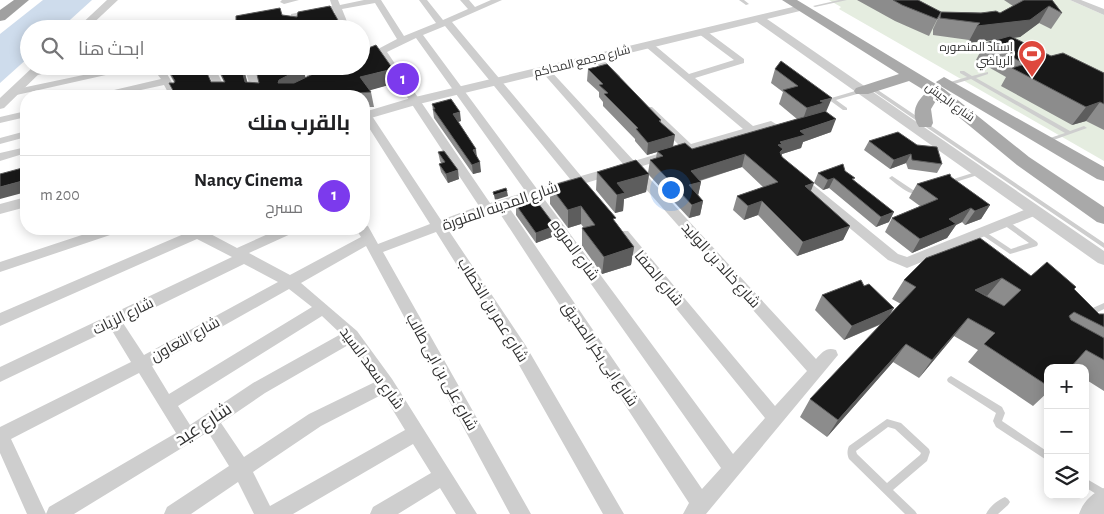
<!DOCTYPE html>
<html lang="ar">
<meta charset="utf-8">
<style>
:root{--surface:#fff;--page:#f6f6f6;--text:#202124;--muted:#757577;--line:#e0e0e0;--accent:#7c3aed}
body{margin:0;font-family:"Alegreya Sans",Cairo,sans-serif;background:var(--page);color:var(--text);direction:rtl}
.controls{position:absolute;right:15px;bottom:15px;display:grid;overflow:hidden;border-radius:10px;box-shadow:0 2px 12px #0003}
.controls button{width:45px;height:45px;display:grid;place-items:center;padding:0;border:0;border-bottom:1px solid var(--line);background:var(--surface);color:var(--text);font:25px sans-serif}
.you{position:absolute;left:670px;top:189px;width:18px;height:18px;margin:-12px;border:4px solid #fff;border-radius:50%;background:#1a73e8;box-shadow:0 0 0 8px #1a73e833}
.badge{display:grid;place-items:center;width:32px;height:32px;border-radius:50%;background:var(--accent);color:#fff;font-size:16px;font-weight:700}
.pin{position:absolute;translate:-50% -50%;border:2px solid #fff;box-shadow:0 1px 5px #0006}
.list{margin:0;padding:0;list-style:none}
h2{display:flex;justify-content:space-between;align-items:center;height:65px;margin:0;padding:0 20px;font-size:21px}
h2 small{font-size:16px;font-weight:400;color:var(--muted)}
.list li{display:grid;grid-template-columns:32px 1fr auto;gap:15px;align-items:center;box-sizing:border-box;height:80px;padding:0 20px;border-top:1px solid var(--line)}
.list b{display:block;font-size:19px;white-space:nowrap}
.list p{margin:0;font-size:16px;white-space:nowrap;color:var(--muted)}
.list em{font-size:16px;font-style:normal;color:var(--muted)}
.icon{flex:none;width:28px;height:28px;fill:none;stroke:currentColor;stroke-width:2;stroke-linecap:round;stroke-linejoin:round}
.map{position:relative;flex:none;width:1104px;height:514px;overflow:hidden;direction:ltr}
.search{position:absolute;background:var(--surface);box-shadow:0 2px 12px #0003;left:20px;top:20px;width:350px;height:55px;display:flex;align-items:center;gap:12px;box-sizing:border-box;padding:0 18px;border-radius:28px;color:var(--muted);font-size:19px}
.panel{position:absolute;background:var(--surface);box-shadow:0 2px 12px #0003;left:20px;top:90px;width:350px;height:145px;border-radius:20px;direction:rtl}
.map>svg:first-child{display:block}
.green{fill:#e5ede0}
.water{fill:#cedcec}
.lines{fill:none;stroke-linecap:round;stroke-linejoin:round}
.service{fill:#cecece;fill-rule:evenodd}
.minor{fill:#cecece;fill-rule:evenodd}
.tertiary{fill:#cecece;fill-rule:evenodd}
.primary{fill:#a9a9a9;fill-rule:evenodd}
.trunk{fill:#a0a0a0;fill-rule:evenodd}
.wall{fill:#8c8c8c}
.shaded-wall{fill:#5d5d5d}
.building{fill:#181818;stroke:#5d5d5d;fill-rule:evenodd}
.labels{text-anchor:middle;stroke-width:5;stroke-linejoin:round;paint-order:stroke}
.far-poi-label{font-size:12px;fill:#313131;stroke:#fff;text-anchor:end}
.far-street-label{font-size:12px;fill:#313131;stroke:#fff}
.street-label{font-size:15px;fill:#313131;stroke:#fff}
.near-street-label{font-size:18px;fill:#313131;stroke:#fff}
</style>
<div class="map">
<svg width="1104" height="514" viewBox="0 0 1104 514">
<rect width="100%" height="100%" fill="#fff"/>
<path class="green" d="M829 0H1070L1104 15V161L839 9 841 7Z"/>
<path class="water" d="M43 0H92L60 29H29V57L0 83V34Z"/>
<g class="lines">
<path class="service" d="M739 0H744L749 4 746 5Z
M839 0H847L815 7 813 6Z
M960 71H964L972 76 988 72V74L976 78 1070 131 1084 126 1087 128 1048 142H1044V140L1065 133 971 79 951 85H947V83L967 77 960 73Z
M872 86 1104 243V248L870 89V87Z
M862 89 864 90V92L836 100 847 108V110H843L828 99Z
M979 171 982 173 981 174 946 185 943 183 944 182Z
M892 176 913 190 921 189 924 191C911 199 901 187 890 179L889 178Z
M1004 221H1008L1037 242 1038 244 1037 246 1010 254 979 233 980 231H984L1011 249 1029 243 1004 225 1003 223Z
M1104 303V309L1092 315H1086L1085 313 1086 311Z
M951 376 1002 407 1005 413 1002 421 1048 452V461L996 427 993 421 996 413 948 382 947 380 948 378Z
M887 419 901 423 929 449 930 452 927 461 893 490 915 511 917 514H905L849 459C847 455 847 450 849 446ZM888 427 895 429 921 453 920 455 887 483 857 454 856 451Z
M1085 478 1104 489V499L1085 487Z
M1005 497 1008 499 1010 502 1008 505 998 514H986C989 507 998 500 1005 497Z"/>
<path class="minor" d="M282 0H299L284 4 280 2Z
M330 0H338L340 5 364 0H381L404 36 436 23 419 0H427L443 20 468 9 460 0H469L475 7 491 0H502L452 22 581 176 623 164 542 72V68H548L634 161 681 147 644 111V107H652L691 144 743 129 646 47V43H652L689 74 734 60 699 34V30H705L744 59V63L695 78 753 126 771 121 776 124 775 126 639 167 816 359C823 352 826 347 836 350L838 355 706 514H683L689 503 497 209 447 228 526 346 624 514H603L514 356 436 232 383 252 531 514H510L366 246 301 283 357 331 392 379 477 514H456L440 488 398 514H370L373 507 431 473 413 444 293 514H254L238 482 191 514H164L167 507 229 466 208 432 74 514H27L0 453V427L131 362 111 329 0 382V367L232 257 197 239 0 326V313L186 233 183 229 203 230 237 248 279 229H296L295 232 249 253 290 275 361 237 356 229H364V225L368 226 378 244 430 224 364 120V109L368 110 441 220 479 206 380 56 361 65V58L397 39 375 3 342 9 350 29H341L334 11 299 18 301 29H293L291 14 332 6ZM445 26 570 179 537 189 423 35ZM416 38 526 192 490 203 387 52ZM629 170 807 371 775 406 628 231H618L616 234 618 237 765 418 733 454 542 196 576 186 584 196H592L594 193 586 183ZM531 199 721 468 702 489 508 206ZM244 264 278 282 144 355 123 323ZM289 289 312 307 169 394 152 366ZM322 316 341 334 253 383 190 425 178 406ZM350 344 375 382 309 414 244 457 221 423 265 393ZM139 373 176 433 49 507 46 514 11 439ZM383 394 405 430 270 506 253 472 321 426Z
M1070 0H1081L1104 9V15Z
M593 56H599L620 76V80H614L593 60Z
M53 66H73L34 76 29 73Z
M126 66H146L12 96 7 93 12 90Z
M151 66 163 67 180 96H170L164 85 113 96H96L97 94 161 79Z
M204 66H214L229 96H219Z
M244 66H254L263 96H253Z
M304 66H314L320 85 319 87 310 85Z
M26 111V117L0 123V117Z
M26 131V137L0 144V138Z
M26 147V153L0 161V153Z
M797 174 801 175 898 254 907 257 1029 208 1034 207 1040 211 1039 214 907 268 888 260 793 181 791 178Z
M100 229H121L119 232 0 272V262Z"/>
<path class="tertiary" d="M107 0H118L87 29H76Z
M801 5 804 6V10L767 19 1104 251V265L1098 263 757 22 419 104 364 120V112L411 98Z
M34 66H47L4 108 0 109V98Z
M26 197V207L0 214V204Z
M1104 488V514H1079C1083 502 1092 493 1104 488Z"/>
<path class="primary" d="M782 0H797L944 89 1029 157 1104 207V224L1097 222 1017 165 937 99 931 109 933 123 931 127H919C910 114 916 101 927 92L909 81 868 94H856L854 91 856 88 899 74Z
M944 77 1104 167V181L1097 179 939 85 936 82Z"/>
<path class="trunk" d="M14 0H29L5 20 0 21V10Z"/>
</g>
<path class="wall" d="M857 0H918L941 12 929 36 895 21Z
M1004 0H1052L1062 13 1051 29 1039 23 1020 37 1013 38 1051 56 1104 73V130L1086 121 1072 125 1001 86 1006 77 976 60 985 43 998 39 968 43 969 40 933 35V29L941 12 1000 13 1013 6Z
M781 61 826 112 831 132 803 142 801 148 782 154 781 155 811 191 850 226 843 240 797 256 758 215 744 220 733 210 737 196 763 187 742 167 700 181 701 182 698 195 703 201 700 215 689 218 649 175 646 192 624 199 623 211 615 213 596 190 597 172 648 173 650 160 656 158 657 152 647 155 635 141V139L603 106V102L599 97V92L587 81 588 69 661 120V123L673 146 692 149 797 119 779 104 783 92 771 83 775 69Z
M165 66H204L211 82H224L216 66H243L247 82 259 83 255 66H302L305 78 318 72 316 66H361L396 83 369 90 371 92 374 107H364V96H175L174 82Z
M432 104 461 121 458 122 477 158 481 172 473 174 434 118Z
M869 141 942 164 937 173 908 169 906 163 890 169 864 150Z
M438 152 459 179 448 183 441 172 439 164 441 163 440 161Z
M845 171 854 180 889 222 876 227 829 188 823 190 814 183 818 173Z
M951 177 990 205 981 219 965 225 962 222 956 225 947 238 912 253 885 232 892 218 920 206 909 198 917 184Z
M550 186 616 223 634 247 631 265 602 274 582 246V228H584L581 224 568 228 550 204Z
M516 205 553 223 552 237 536 243 516 215Z
M1031 276 1074 290 1099 314H1104V391L1085 379V368H1048V392L1033 406 968 362 978 350 954 336 919 378 893 362 827 437 800 417 810 399 882 324 844 340 815 310 822 295 864 286 889 316 901 304 892 299 904 280Z"/>
<path class="shaded-wall" d="M1049 6 1039 23 1020 37 968 43 977 26Z
M241 66H243L251 96 245 82Z
M302 66 307 82 284 94 278 83 279 80Z
M316 66H340L319 76Z
M393 69 396 83 364 92 360 77Z
M832 98 826 112 802 122 807 108 820 101Z
M1100 102 1086 121 1072 125 1086 107Z
M460 112 461 121 454 123 453 114Z
M836 119 831 132 803 142 801 148 782 154 779 163 774 158 780 142 800 131Z
M675 135 673 147 657 151V152L647 155 648 143Z
M476 149 477 158 473 150Z
M745 154 742 167 688 184 691 171Z
M911 154 906 163 890 169 894 160Z
M364 155 366 163 364 164Z
M480 162 481 172 473 174 472 165Z
M458 170 459 179 448 183 446 174Z
M649 174 646 192 624 199 623 211 615 213 617 195V183Z
M834 178 829 188 823 190 828 180Z
M26 180V192L0 199V187Z
M701 182 698 196 689 185Z
M814 183 809 196 805 186Z
M507 191 508 196 495 200 494 195Z
M703 201 700 215 689 218 692 205Z
M762 201 758 215 744 220 748 206Z
M990 205 981 219 965 225 975 211Z
M581 206V224L568 228V210Z
M971 208 962 222 956 225 947 238 912 253 920 239 949 219Z
M894 212 889 222 876 227 881 217Z
M553 223 552 237 536 243V233L550 224Z
M850 226 843 240 797 256 803 242Z
M634 247 631 265 602 274 604 257Z
M1002 278 987 296 975 290Z
M894 308 885 322 844 340 852 326Z
M968 318 954 336 919 378 932 360Z
M906 344 893 362 827 437 838 420Z"/>
<path class="building" d="M893 0H918L941 12 937 19 902 5Z
M1024 0H1052L1062 13 1049 6 1030 20 977 26 980 23 940 18 941 12 981 13 996 11 1000 13Z
M330 6 343 29H234L236 28V16L280 8 282 15 297 17 298 12Z
M1010 36 1051 56 1063 53 1104 73V104L1100 102 1086 107 1012 68 1025 64 985 43Z
M376 45 393 69 360 77 371 92 359 93 358 96H176L169 83H174L175 81 166 66H204L211 82H225L217 66H241L245 82 259 83 255 66H302V68L279 80 278 83H294L330 66H361V51Z
M781 61 832 98 820 101 824 103 807 108 783 90 798 86 775 69Z
M607 64 661 120 659 121 675 135 648 143 636 129 638 128 604 94 608 93 599 85 603 84 588 69Z
M451 99 460 112 453 114 476 149 473 150 480 162 472 165 433 109H435L432 104Z
M825 111 836 119 800 131 805 135 780 142 782 144 778 145 783 149 780 152 782 157 814 183 805 186 850 226 803 242 762 201 748 206 737 196 778 182 745 154 691 171 701 182 689 185 703 201 692 205 650 160 663 156 657 151 685 143 692 149Z
M898 132 917 145 937 147 942 164 912 160 911 154 894 160 869 141Z
M444 151 458 170 446 174 439 164 445 162 438 152Z
M636 160 649 174 617 183 625 193 617 195 597 172Z
M843 164 845 171 855 178 852 179 894 212 881 217 834 178 828 180 818 173Z
M26 167V180L0 187V174Z
M950 174 951 177 990 205 975 211 971 208 949 219 956 224 920 239 892 218 938 199 917 184Z
M581 177 616 218 613 219 634 247 604 257 582 228 595 225 581 206 568 210 550 186Z
M506 188 507 191 494 195 493 192Z
M535 199 553 223 550 224 552 227 536 233 516 205Z
M980 238 1031 276 1047 262 1076 287 1074 289 1099 314H1104V327L1074 312 1069 316 1071 320 1104 338V360L1086 350 1070 368H1048V386L984 344 995 333 968 318 932 360 906 344 838 420 810 399 916 287 904 280 926 258ZM1002 278 1021 290 1004 306 975 290Z
M861 280 864 286 869 284 894 308 852 326 822 295Z"/>
<defs>
<symbol id="stadium-pin" viewBox="-11 -11 22 30"><path d="M0 17L-7.5 6A9.5 9.5 0 1 1 7.5 6Z" fill="#de483d" stroke="#fff"/><path d="M0-5a6.5 5 0 1 0 0 10a6.5 5 0 1 0 0-10ZM-3.5-1.8h7v3.6h-7Z" fill="#fff"/></symbol>
</defs>
<g fill-rule="evenodd">
<use href="#stadium-pin" x="1016" y="38" width="32" height="43"/>
</g>
<g class="labels">
<g class="far-poi-label">
<text x="1013" y="51">إستاد المنصوره<tspan x="1013" dy="14">الرياضي</tspan></text>
</g>
<g class="far-street-label">
<text transform="translate(582 61) rotate(-14)" y="4">شارع مجمع المحاكم</text>
<text transform="translate(950 102) rotate(36)" y="4">شارع الجيش</text>
</g>
<g class="street-label">
<text transform="translate(500 206) rotate(-19)" y="5">شارع المدينه المنورة</text>
<text transform="translate(575 250) rotate(54)" y="5">شارع المروه</text>
<text transform="translate(721 265) rotate(48)" y="5">شارع خالد بن الوليد</text>
<text transform="translate(659 278) rotate(50)" y="5">شارع الصفا</text>
<text transform="translate(493 310) rotate(58)" y="5">شارع عمر بن الخطاب</text>
<text transform="translate(123 316) rotate(-26)" y="5">شارع الزيات</text>
<text transform="translate(185 339) rotate(-29)" y="5">شارع التعاون</text>
<text transform="translate(600 354) rotate(56)" y="5">شارع ابى بكر الصديق</text>
<text transform="translate(372 368) rotate(54)" y="5">شارع سعد السيد</text>
<text transform="translate(442 372) rotate(61)" y="5">شارع على بن ابى طالب</text>
</g>
<g class="near-street-label">
<text transform="translate(203 424) rotate(-33)" y="6">شارع عيد</text>
</g>
</g>
</svg>
<div class="controls">
<button>+</button>
<button>−</button>
<button><svg class="icon" aria-label="layers" viewBox="0 0 24 24"><path d="M12 4l9 5-9 5-9-5zM3 14l9 5 9-5"/></svg></button>
</div>
<div class="you"></div>
<div class="pin badge" style="left:403px;top:79px">1</div>
<div class="search"><svg class="icon" aria-label="search" viewBox="0 0 24 24"><circle cx="10" cy="10" r="6"/><path d="M15 15l6 6"/></svg>ابحث هنا</div>
<section class="panel">
<h2>بالقرب منك<small></small></h2>
<ul class="list">
<li><span class="badge">1</span><div><b>Nancy Cinema</b><p>مسرح</p></div><em>200 m</em></li>
</ul>
</section>
</div>
